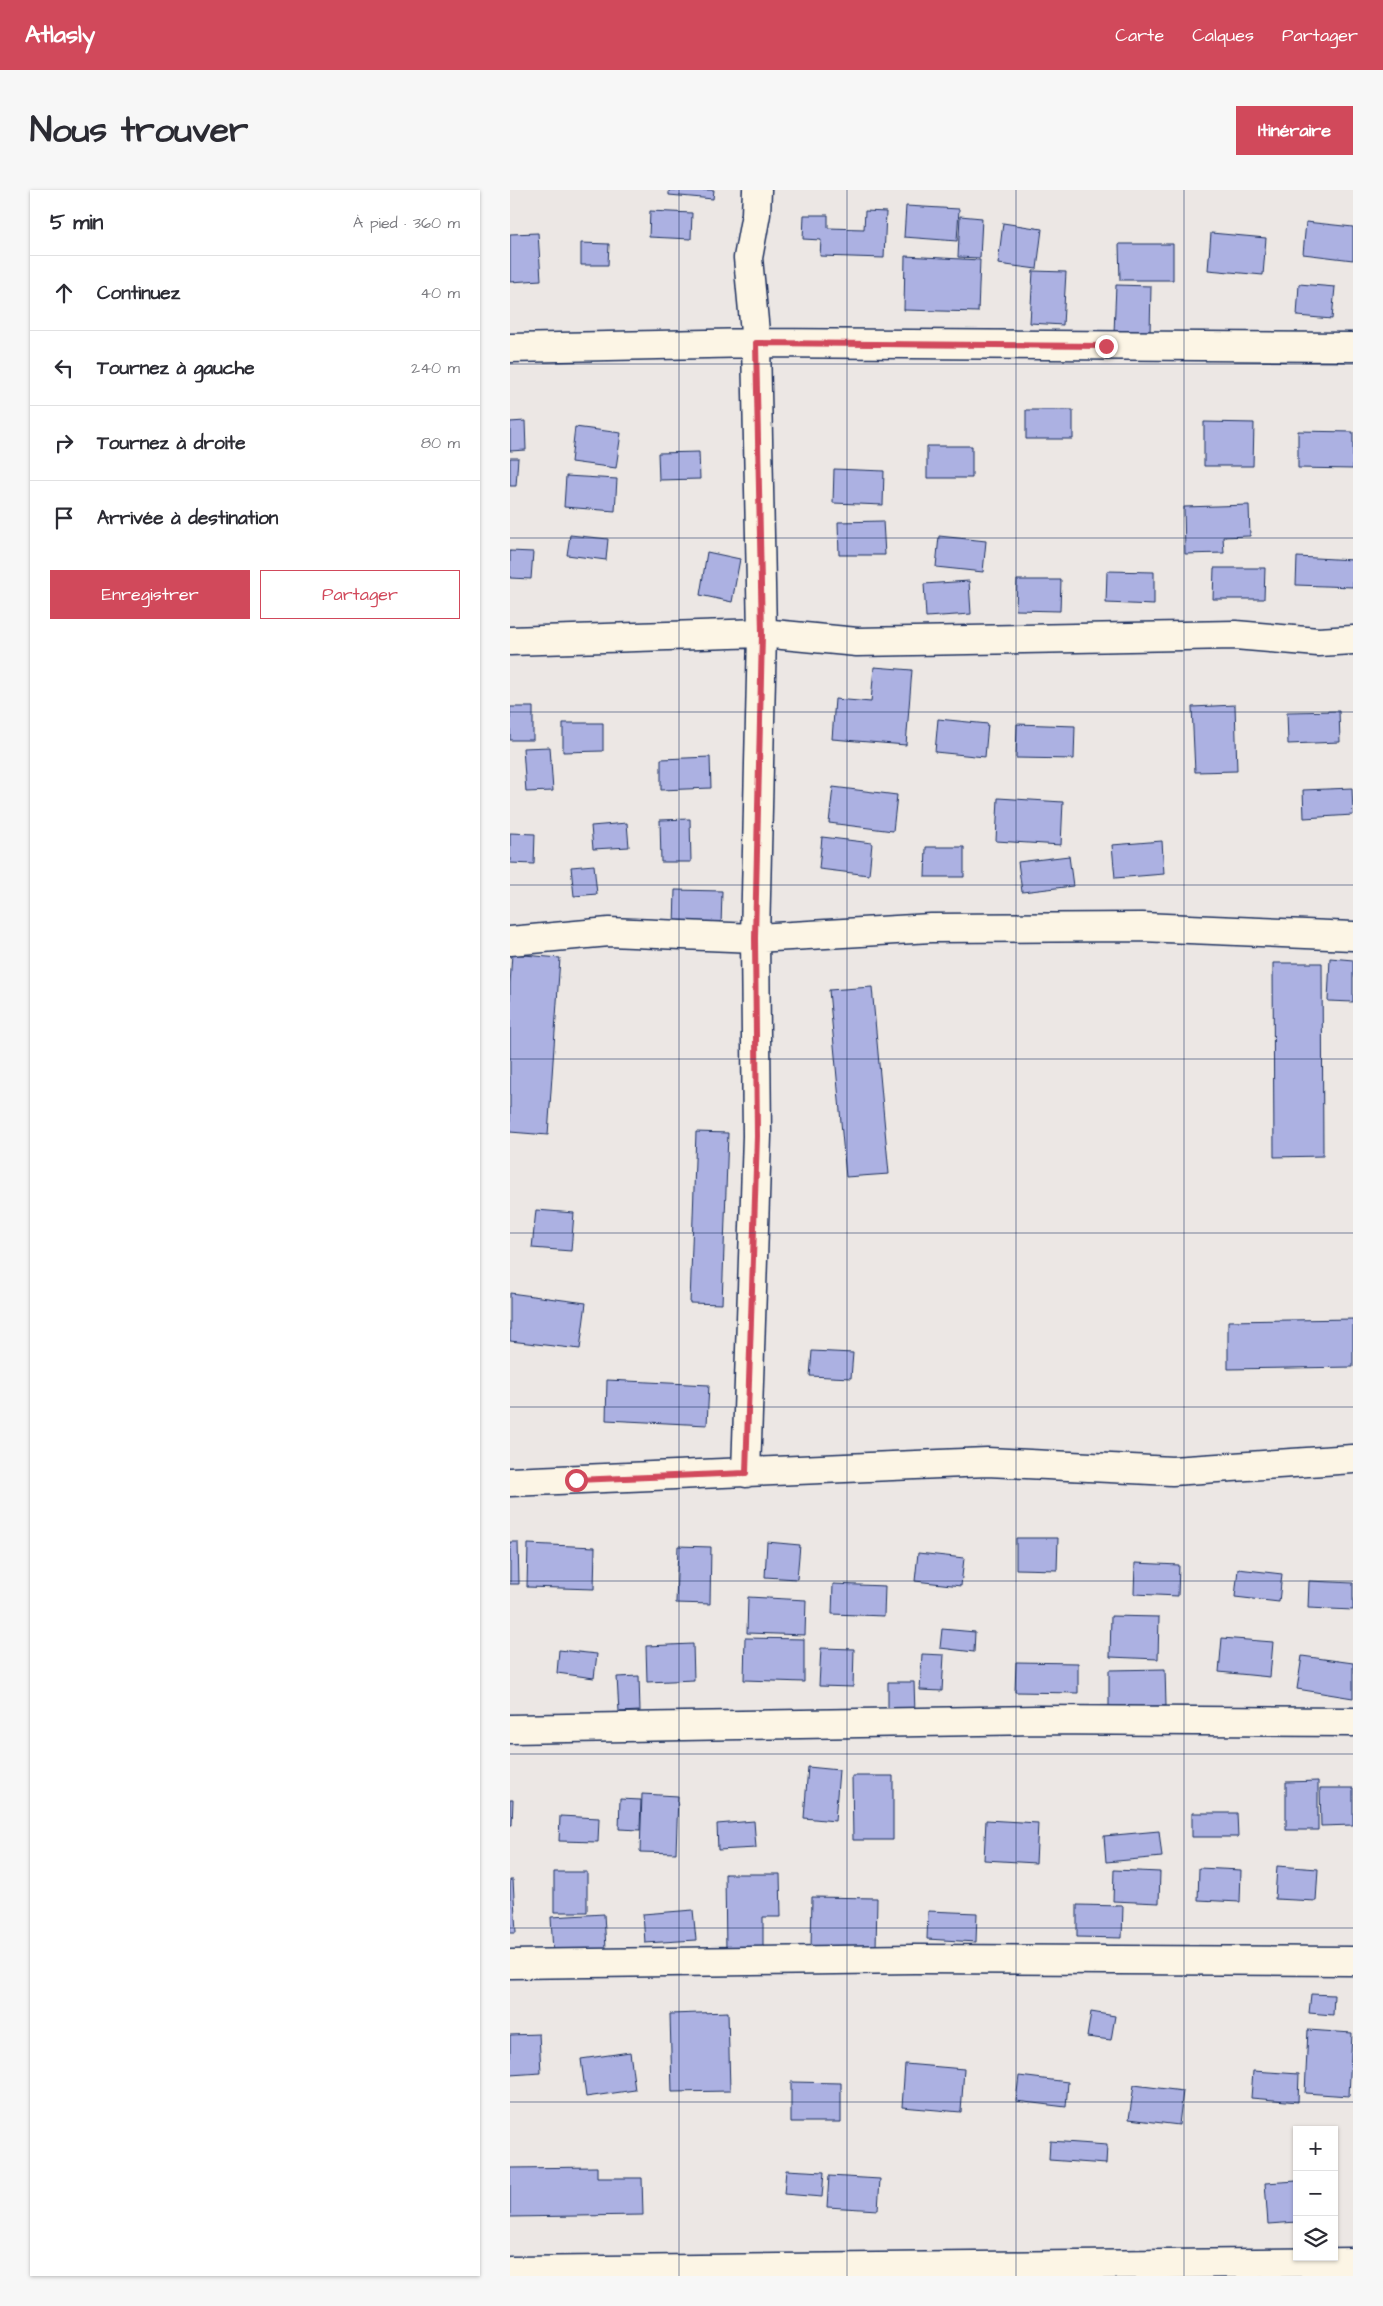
<!DOCTYPE html>
<html lang="fr">
<meta charset="utf-8">
<style>
:root{--surface:#fff;--page:#f7f7f7;--text:#2b2b33;--muted:#7c7c81;--line:#e1e1e2;--accent:#d1495b}
body{margin:0;font-family:"Architects Daughter",sans-serif;background:var(--page);color:var(--text)}
.controls{position:absolute;right:15px;bottom:15px;display:grid;overflow:hidden;border-radius:0px;box-shadow:0 1px 4px #0004}
.controls button{width:45px;height:45px;display:grid;place-items:center;padding:0;border:0;border-bottom:1px solid var(--line);background:var(--surface);color:var(--text);font:25px sans-serif}
.stop{position:absolute;width:15px;height:15px;margin:-11px;border:4px solid #d1495b;border-radius:50%;background:#fff}
.stop.end{background:#d1495b;border-color:#fff;box-shadow:0 1px 5px #0008}
.list{margin:0;padding:0;list-style:none}
h2{display:flex;justify-content:space-between;align-items:center;height:65px;margin:0;padding:0 20px;font-size:21px}
h2 small{font-size:16px;font-weight:400;color:var(--muted)}
.list li{display:grid;grid-template-columns:32px 1fr auto;gap:15px;align-items:center;box-sizing:border-box;height:75px;padding:0 20px;border-top:1px solid var(--line)}
.list b{display:block;font-size:19px;white-space:nowrap}
.list em{font-size:16px;font-style:normal;color:var(--muted)}
.actions{display:flex;gap:10px;padding:15px 20px}
.actions a{flex:1;padding:11px 0;border:1px solid var(--accent);border-radius:0px;text-align:center;font-size:18px;color:var(--accent)}
.actions .main{background:var(--accent);color:#fff}
.icon{flex:none;width:28px;height:28px;fill:none;stroke:currentColor;stroke-width:2;stroke-linecap:round;stroke-linejoin:round}
.map{position:relative;flex:none;width:843px;height:2086px;overflow:hidden;border-radius:0px}
header{display:flex;align-items:center;gap:30px;box-sizing:border-box;height:70px;padding:0 25px;background:var(--accent);color:#fff}
header strong{font-size:24px}
nav{display:flex;gap:28px;margin-inline-start:auto;font-size:18px}
.intro{display:flex;align-items:center;justify-content:space-between;box-sizing:border-box;height:120px;padding:0 30px}
h1{margin:0;font-size:35px}
.button{padding:12px 22px;border-radius:0px;background:var(--accent);color:#fff;font-size:18px;font-weight:700}
main{display:flex;gap:30px;padding:0 30px}
aside{flex:1;background:var(--surface);border-radius:0px;box-shadow:0 1px 4px #0004}
.map>svg:first-child{display:block}
.building{fill:#acb1e2;stroke:#1b2f5e}
.lines{fill:none;stroke-linecap:round;stroke-linejoin:round}
.street-casing{stroke:#1b2f5e;stroke-width:31}
.street{stroke:#fcf5e5;stroke-width:28}
.route{stroke:#d1495b;stroke-width:6}
.grid{fill:none;stroke:#1b2f5e;stroke-width:1;stroke-opacity:0.55}
</style>
<header>
<strong>Atlasly</strong>
<nav><a>Carte</a><a>Calques</a><a>Partager</a></nav>
</header>
<div class="intro"><h1>Nous trouver</h1><a class="button">Itinéraire</a></div>
<main>
<aside>
<h2>5 min<small>À pied · 360 m</small></h2>
<ul class="list">
<li><svg class="icon" aria-label="ahead" viewBox="0 0 24 24"><path d="M12 20V5M6 11l6-6 6 6"/></svg><div><b>Continuez</b></div><em>40 m</em></li>
<li><svg class="icon" aria-label="left" viewBox="0 0 24 24"><path d="M17 20v-9H6M10 6l-5 5 5 5"/></svg><div><b>Tournez à gauche</b></div><em>240 m</em></li>
<li><svg class="icon" aria-label="right" viewBox="0 0 24 24"><path d="M7 20v-9h11M14 6l5 5-5 5"/></svg><div><b>Tournez à droite</b></div><em>80 m</em></li>
<li><svg class="icon" aria-label="arrive" viewBox="0 0 24 24"><path d="M6 21V4h12l-3 4 3 4H6"/></svg><div><b>Arrivée à destination</b></div></li>
</ul>
<div class="actions"><a class="main">Enregistrer</a><a>Partager</a></div>
</aside>
<div class="map">
<svg width="843" height="2086" viewBox="0 0 843 2086">
<rect width="100%" height="100%" fill="#ece7e4"/>
<filter id="ink" filterUnits="userSpaceOnUse"><feTurbulence type="fractalNoise" baseFrequency=".02" numOctaves="2"/><feDisplacementMap in="SourceGraphic" scale="10" xChannelSelector="R" yChannelSelector="G"/><feConvolveMatrix kernelMatrix="1 2 1 2 8 2 1 2 1" color-interpolation-filters="sRGB"/></filter>
<g filter="url(#ink)">
<path class="building" d="M159 0H204L203 9 159 5Z
M396 16 449 19 447 51 394 47Z
M140 21 182 23 181 49 139 47Z
M355 21 376 22 374 68 310 66 311 50 293 49 294 25H318V38L354 39Z
M450 26 472 28 470 68 448 67Z
M796 32 843 37V70L793 64Z
M493 33 532 39 527 79 488 74Z
M28 43 31 90 0 92V44Z
M701 43 756 48 753 85 698 80Z
M71 53 99 54 98 75H71Z
M609 54H663V90H610Z
M395 66 470 70 468 122 394 120Z
M523 81 556 82 553 135 520 133Z
M789 94 825 97 822 129 787 126Z
M606 95 641 96 640 144 604 143Z
M516 220H563V249H516Z
M15 231 16 260 0 261V232Z
M694 232 744 233 743 276H694Z
M65 237 111 243 106 278 61 272Z
M788 241 843 242V279L788 278Z
M417 256H462V288H417Z
M189 262 190 289 149 290 148 263Z
M0 268H8L6 296H0Z
M324 279 374 281 373 315 323 313Z
M56 286 107 289 105 321 54 317Z
M739 315 740 346 713 347 714 363 675 364 674 317Z
M373 331 375 365H329L328 332Z
M60 345 98 349 96 370 57 365Z
M429 346 476 351 473 382 426 377Z
M0 361 23 362 21 389 0 388Z
M197 362 230 369 222 412 190 405Z
M787 367 843 370V397L786 395Z
M704 378H755L754 409H703Z
M597 381 644 382V415L596 413Z
M507 390H551L550 421 506 420Z
M459 391 461 424 416 427 414 394Z
M364 477 402 480 396 555 322 549 325 509 361 512Z
M725 515 727 581 685 582 682 517Z
M0 517H23V550H0Z
M829 521 830 552 778 554 777 522Z
M428 529 478 534 475 567 425 562Z
M53 533H93V561L53 562Z
M507 534 565 536 564 569 506 568Z
M40 557 43 601 16 602 13 558Z
M200 567 201 598 151 600V569Z
M323 597 387 605 383 641 319 633Z
M842 598 843 625 794 628 793 600Z
M488 608 553 612 551 655 486 651Z
M180 629 181 672H151L150 630Z
M117 633 119 657 83 659 81 636Z
M0 643 25 644 24 674 0 673Z
M312 647 362 653 359 685 309 679Z
M652 651 654 684 605 688 602 655Z
M416 657H454V687H415Z
M559 666 563 696 512 702 508 672Z
M84 675 87 704 64 706 61 677Z
M165 700 212 701 211 737 164 736Z
M2 764 50 768 38 945 0 942V794Z
M820 768 843 770V812L818 811Z
M763 773H812L813 966 764 967Z
M362 797 379 984 336 987 319 800Z
M186 942 218 943 212 1114 180 1113Z
M26 1020 64 1023 61 1061 22 1058Z
M0 1103 76 1113 70 1159 0 1151Z
M843 1129V1177L718 1179V1131Z
M302 1161 343 1163 341 1188 300 1186Z
M97 1190 199 1195 197 1235 96 1230Z
M506 1348H548L547 1380 506 1379Z
M0 1352H8L9 1394H0Z
M257 1352 290 1355 287 1389 255 1387Z
M18 1354 85 1357 84 1399 17 1397Z
M168 1356 201 1357 200 1414 166 1413Z
M408 1363 454 1368 451 1396 405 1391Z
M625 1373 669 1375 668 1406 624 1404Z
M728 1379 772 1384 769 1412 725 1407Z
M799 1391 843 1393V1420L798 1418Z
M323 1394 375 1396 374 1426 322 1424Z
M238 1407 296 1410 295 1445 237 1443Z
M601 1426 649 1427 648 1469 600 1467Z
M432 1439 465 1442 464 1462 430 1458Z
M235 1448 294 1449V1492L234 1490Z
M712 1448 763 1452 760 1487 709 1482Z
M183 1454 184 1490 137 1492 136 1456Z
M311 1458 344 1459 343 1497 309 1496Z
M49 1460 87 1464 84 1488 47 1483Z
M412 1464 434 1465 432 1501 410 1500Z
M792 1466 843 1473V1508L787 1499Z
M506 1472 568 1473V1503L505 1502Z
M655 1479 656 1516 599 1517V1480Z
M129 1486 130 1521 109 1522 107 1487Z
M378 1492H404L405 1524H378Z
M298 1577 329 1580 325 1631 294 1628Z
M342 1586H383V1650H343Z
M808 1591V1640H776V1592Z
M810 1598H843V1635L811 1636Z
M132 1604 168 1606 166 1663 130 1662Z
M110 1609 131 1610 130 1640 109 1639Z
M0 1610H3L2 1635H0Z
M682 1623H727L728 1647H682Z
M50 1626 89 1628 88 1652 49 1651Z
M476 1630 528 1633 526 1673 474 1670Z
M244 1631 246 1658 208 1660 207 1634Z
M649 1641 652 1667 596 1672 594 1646Z
M767 1676 808 1679 806 1711 765 1709Z
M689 1678 731 1680 730 1712 688 1710Z
M604 1680 650 1682 649 1713 603 1711Z
M44 1682H77V1722H44Z
M215 1684H270L271 1727H253V1763H216Z
M0 1690H3L6 1743H0Z
M302 1707 367 1708 366 1759 301 1758Z
M567 1715 613 1716 612 1748 567 1747Z
M183 1720 186 1750 135 1753 133 1724Z
M418 1721 467 1723 466 1752 417 1749Z
M94 1724 96 1759 43 1763 41 1727Z
M801 1804 824 1805 823 1825 799 1823Z
M218 1822 220 1901 162 1902 160 1824Z
M581 1822 605 1826 601 1850 577 1847Z
M798 1840 842 1843 839 1906 795 1903Z
M29 1844 31 1883 0 1885V1845Z
M120 1862 125 1900 76 1907 71 1869Z
M395 1874 454 1879 451 1922 392 1917Z
M743 1881 789 1884 788 1912 741 1908Z
M509 1886 558 1892 556 1917 506 1911Z
M281 1892 331 1893V1932H281Z
M624 1895 673 1901 669 1935 619 1929Z
M540 1951 597 1955 596 1974 539 1970Z
M87 1977V1988H132L133 2025 0 2027V1978Z
M276 1980 314 1982 312 2007 274 2004Z
M319 1986 370 1989 368 2020 317 2017Z
M787 1991V2032L758 2034 755 1993Z"/>
<g class="lines">
<defs>
<path id="street" d="M0 158 246 153 843 157
M0 451 252 443 347 452 725 445 808 452 843 450
M0 751 99 742 245 748 421 738 632 737 843 746
M236 1283 247 946 245 748 252 443 246 153 238 68 246 24 247 0
M0 1292 477 1272 662 1281 843 1269
M0 1539 525 1530 843 1532
M0 1774 404 1769 843 1771
M0 2081 843 2072"/>
</defs>
<use href="#street" class="street-casing"/>
<use href="#street" class="street"/>
</g>
</g>
<g class="lines" filter="url(#ink)">
<path class="route" d="M66 1290 236 1283 247 946 245 748 252 444 246 153 596 156"/>
</g>
<path class="grid" d="M169 0V2086M337 0V2086M506 0V2086M674 0V2086M0 174H843M0 348H843M0 522H843M0 695H843M0 869H843M0 1043H843M0 1217H843M0 1391H843M0 1564H843M0 1738H843M0 1912H843"/>
</svg>
<div class="controls">
<button>+</button>
<button>−</button>
<button><svg class="icon" aria-label="layers" viewBox="0 0 24 24"><path d="M12 4l9 5-9 5-9-5zM3 14l9 5 9-5"/></svg></button>
</div>
<div class="stop" style="left:66px;top:1290px"></div>
<div class="stop end" style="left:596px;top:156px"></div>
</div>
</main>
